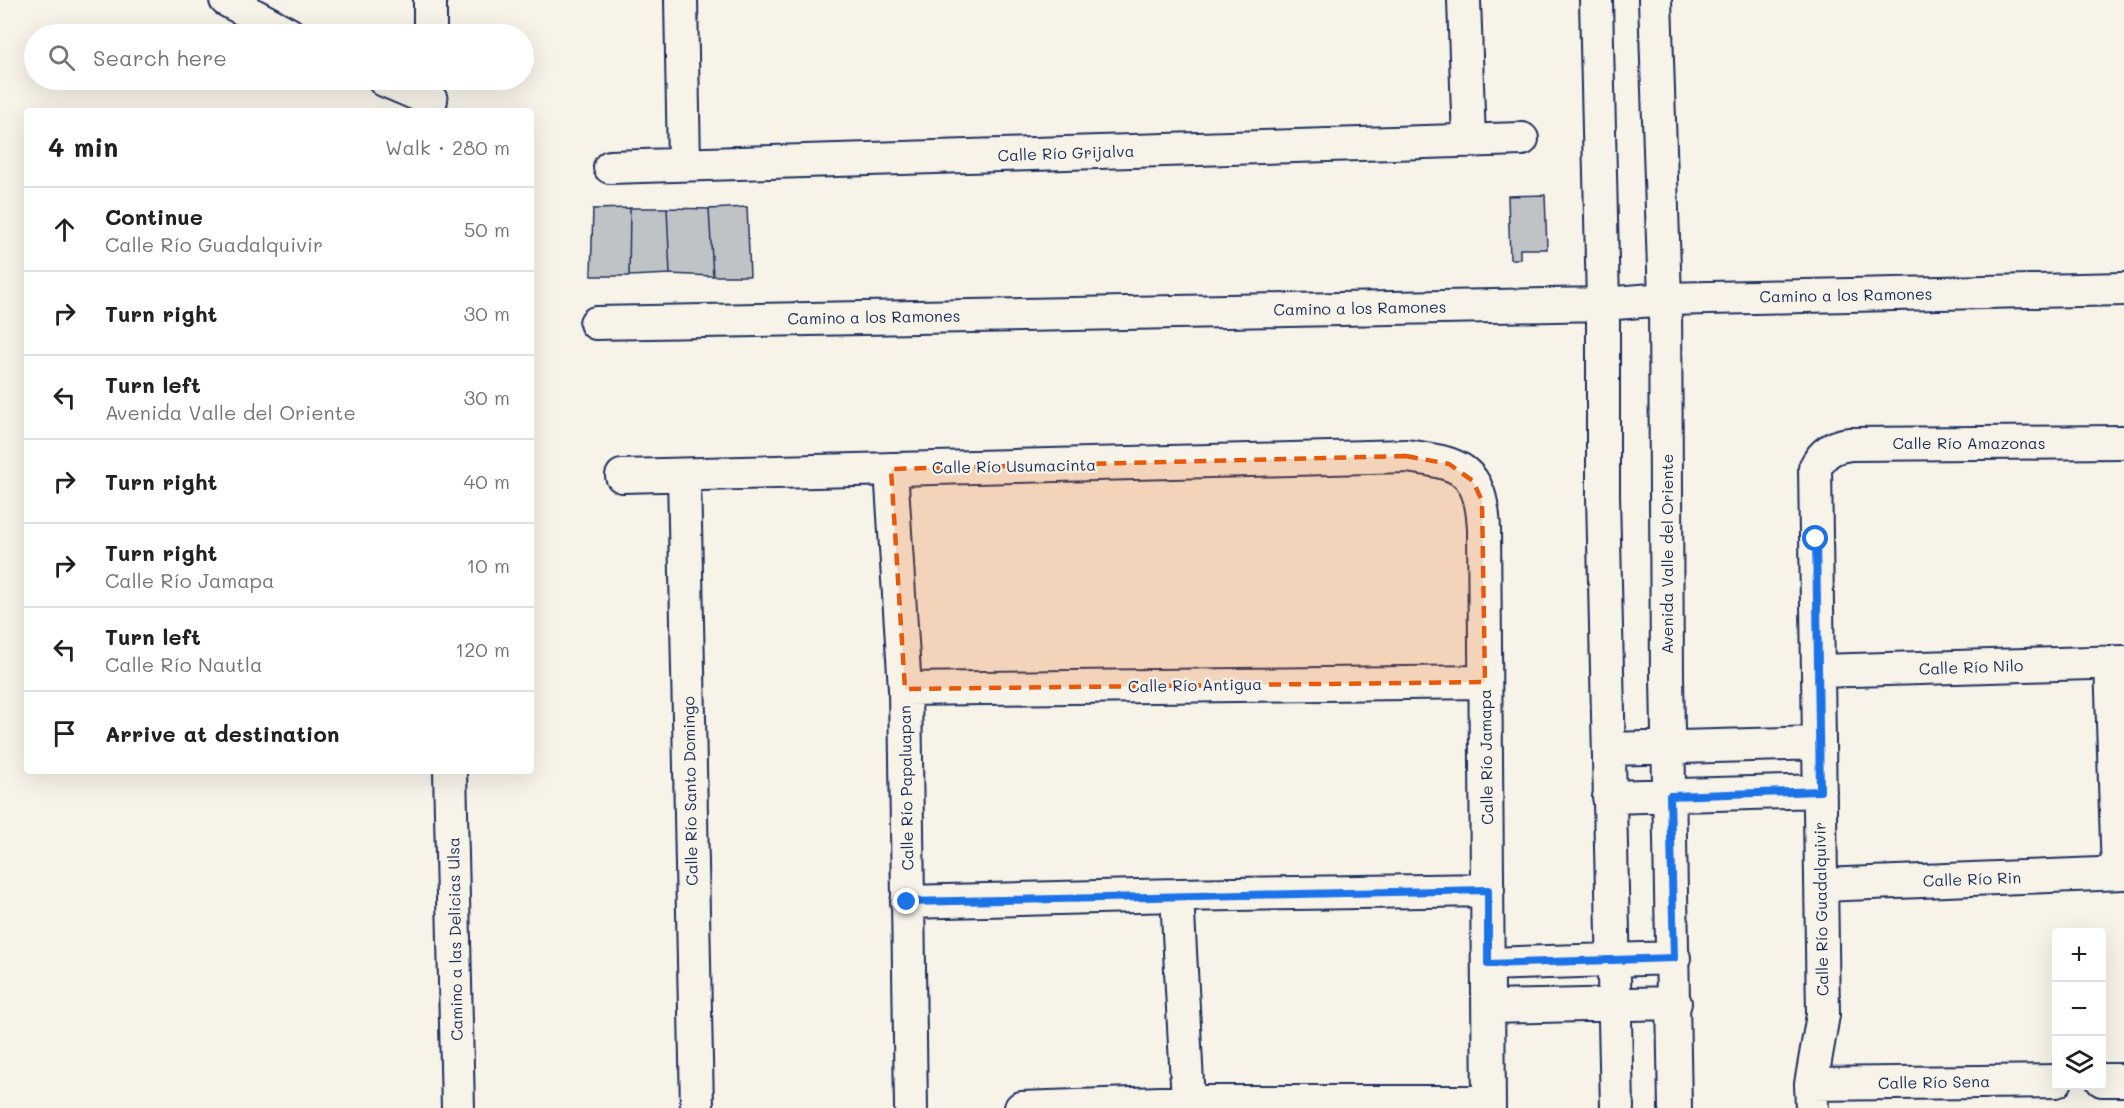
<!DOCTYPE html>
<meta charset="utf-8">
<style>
:root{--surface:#fff;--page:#f2f2f2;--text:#202124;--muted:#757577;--line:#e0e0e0}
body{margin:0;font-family:Mali,sans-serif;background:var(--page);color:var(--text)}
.controls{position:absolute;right:18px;bottom:18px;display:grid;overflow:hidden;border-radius:6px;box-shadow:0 6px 24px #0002}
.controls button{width:54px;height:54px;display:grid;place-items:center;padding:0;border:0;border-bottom:2px solid var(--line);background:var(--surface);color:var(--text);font:30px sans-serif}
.stop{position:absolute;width:18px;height:18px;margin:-14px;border:4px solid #1a73e8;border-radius:50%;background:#fff}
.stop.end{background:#1a73e8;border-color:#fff;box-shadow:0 2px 6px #0008}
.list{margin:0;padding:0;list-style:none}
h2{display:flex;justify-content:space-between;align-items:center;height:78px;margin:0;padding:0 24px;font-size:26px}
h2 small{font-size:20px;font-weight:400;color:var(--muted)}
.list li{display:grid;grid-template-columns:39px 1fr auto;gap:18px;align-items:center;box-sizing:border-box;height:84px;padding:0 24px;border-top:2px solid var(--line)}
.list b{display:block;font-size:22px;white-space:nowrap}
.list p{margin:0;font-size:20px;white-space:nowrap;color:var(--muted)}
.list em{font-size:20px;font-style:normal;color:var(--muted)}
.icon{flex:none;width:33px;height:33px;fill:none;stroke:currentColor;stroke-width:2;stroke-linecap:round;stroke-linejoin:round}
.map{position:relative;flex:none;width:2124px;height:1108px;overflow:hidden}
.search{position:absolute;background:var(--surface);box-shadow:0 6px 24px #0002;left:24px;top:24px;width:510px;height:66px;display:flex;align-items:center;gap:15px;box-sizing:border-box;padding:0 21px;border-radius:33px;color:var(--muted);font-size:22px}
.panel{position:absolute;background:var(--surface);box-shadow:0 6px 24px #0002;left:24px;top:108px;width:510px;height:666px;border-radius:6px}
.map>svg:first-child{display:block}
.building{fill:#c0c3c5;stroke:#1b2f5e;stroke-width:1.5}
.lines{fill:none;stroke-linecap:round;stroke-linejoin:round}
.minor-casing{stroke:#1b2f5e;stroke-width:36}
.minor{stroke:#f7f3e8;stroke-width:32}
.route{stroke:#1a73e8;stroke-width:8}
.marked{fill:#e8590c;fill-opacity:0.2;stroke:#e8590c;stroke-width:4.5;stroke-dasharray:12 8;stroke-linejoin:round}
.labels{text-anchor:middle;stroke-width:4.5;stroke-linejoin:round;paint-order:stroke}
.street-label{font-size:16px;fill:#1b2f5e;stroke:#f7f3e8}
</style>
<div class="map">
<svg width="2124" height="1108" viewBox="0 0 2124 1108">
<rect width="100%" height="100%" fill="#f7f3e8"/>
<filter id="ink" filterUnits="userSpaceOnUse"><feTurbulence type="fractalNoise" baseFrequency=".0167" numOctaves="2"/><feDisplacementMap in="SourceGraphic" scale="12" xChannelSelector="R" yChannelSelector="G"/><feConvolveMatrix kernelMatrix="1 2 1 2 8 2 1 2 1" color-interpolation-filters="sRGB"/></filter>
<g filter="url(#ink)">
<path class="building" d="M1545 195 1547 249H1520V259H1510L1508 196Z
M747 207 750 276H713L709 209Z
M630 208 629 276H591L593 209Z
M630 208H667L670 274 629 276Z
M667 208 709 209 713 276 670 274Z"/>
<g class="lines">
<defs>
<path id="minor" d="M226 0 289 34
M681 0 684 164
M1464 0 1469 141
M1596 0 1603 304V496L1617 1108
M1655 0 1665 299 1667 677 1675 1108
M430 34V0
M384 80 431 100
M610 167 1522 139
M596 323 1603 304 1665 299 2124 289
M891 469 905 689 911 1108
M684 475 697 1108
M622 476 1406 456C1460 463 1481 468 1484 529L1489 1108
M2111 662 2118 873
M1818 671 2124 662
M905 689 1485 682
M1609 749 1819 743
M450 771 458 1108
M1609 797 1820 791
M1821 885 2124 873
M1177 895 1188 1102
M907 902 1177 895 1488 890
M1488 964 1674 958
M1489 1007 1675 1003
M2102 1080H2124
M1811 1084 2056 1081
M1021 1108 1188 1102H1489
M1812 1108 1811 1084 1823 1015 1815 468C1823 452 1833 446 1850 444L2124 442"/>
</defs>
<use href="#minor" class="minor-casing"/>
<use href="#minor" class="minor"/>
</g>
</g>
<g class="lines" filter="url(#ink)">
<path class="route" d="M907 902 1488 890V964L1674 958 1670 796 1820 791 1816 539"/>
</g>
<path class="marked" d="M1406 456 1449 464 1473 481 1482 501 1485 682 905 689 891 469Z"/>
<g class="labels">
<g class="street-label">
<text transform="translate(1066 153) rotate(-2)" y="6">Calle Río Grijalva</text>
<text transform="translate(1846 295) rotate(-1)" y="6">Camino a los Ramones</text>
<text transform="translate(1360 308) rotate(-1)" y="6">Camino a los Ramones</text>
<text transform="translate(874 317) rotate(-1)" y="6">Camino a los Ramones</text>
<text x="1969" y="449">Calle Río Amazonas</text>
<text transform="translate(1014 466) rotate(-1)" y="6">Calle Río Usumacinta</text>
<text transform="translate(1667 554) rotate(-90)" y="6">Avenida Valle del Oriente</text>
<text transform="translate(1971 667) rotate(-2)" y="6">Calle Río Nilo</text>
<text transform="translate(1195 685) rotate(-1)" y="6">Calle Río Antigua</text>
<text transform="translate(1486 757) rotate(-91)" y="6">Calle Río Jamapa</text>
<text transform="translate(906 788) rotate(-91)" y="6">Calle Río Papaluapan</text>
<text transform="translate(690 791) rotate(-91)" y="6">Calle Río Santo Domingo</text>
<text transform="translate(1972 879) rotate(-2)" y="6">Calle Río Rin</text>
<text transform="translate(1821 909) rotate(-91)" y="6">Calle Río Guadalquivir</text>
<text transform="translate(455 939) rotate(-91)" y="6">Camino a las Delicias Ulsa</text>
<text transform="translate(1934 1082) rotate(-1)" y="6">Calle Río Sena</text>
</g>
</g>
</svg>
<div class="controls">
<button>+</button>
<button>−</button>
<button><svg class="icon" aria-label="layers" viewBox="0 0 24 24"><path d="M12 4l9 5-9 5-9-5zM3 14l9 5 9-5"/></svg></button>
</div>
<div class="stop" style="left:1816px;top:539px"></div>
<div class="stop end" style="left:907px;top:902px"></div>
<div class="search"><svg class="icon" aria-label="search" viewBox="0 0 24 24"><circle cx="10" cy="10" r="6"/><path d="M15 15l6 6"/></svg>Search here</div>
<section class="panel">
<h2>4 min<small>Walk · 280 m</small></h2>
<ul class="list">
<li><svg class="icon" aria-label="ahead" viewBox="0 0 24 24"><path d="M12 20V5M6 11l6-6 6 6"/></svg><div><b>Continue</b><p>Calle Río Guadalquivir</p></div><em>50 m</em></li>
<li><svg class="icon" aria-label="right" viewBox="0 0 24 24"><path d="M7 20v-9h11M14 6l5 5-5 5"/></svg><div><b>Turn right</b></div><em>30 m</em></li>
<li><svg class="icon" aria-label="left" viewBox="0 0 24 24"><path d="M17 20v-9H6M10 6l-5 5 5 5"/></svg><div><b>Turn left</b><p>Avenida Valle del Oriente</p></div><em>30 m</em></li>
<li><svg class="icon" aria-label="right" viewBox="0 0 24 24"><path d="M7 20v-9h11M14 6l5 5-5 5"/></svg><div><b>Turn right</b></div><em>40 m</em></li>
<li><svg class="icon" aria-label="right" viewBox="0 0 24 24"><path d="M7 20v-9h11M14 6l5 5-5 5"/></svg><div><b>Turn right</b><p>Calle Río Jamapa</p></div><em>10 m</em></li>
<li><svg class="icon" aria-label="left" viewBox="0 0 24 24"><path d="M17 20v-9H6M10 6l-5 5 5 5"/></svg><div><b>Turn left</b><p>Calle Río Nautla</p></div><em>120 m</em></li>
<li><svg class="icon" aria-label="arrive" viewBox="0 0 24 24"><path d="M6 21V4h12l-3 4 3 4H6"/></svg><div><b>Arrive at destination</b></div></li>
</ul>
</section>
</div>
